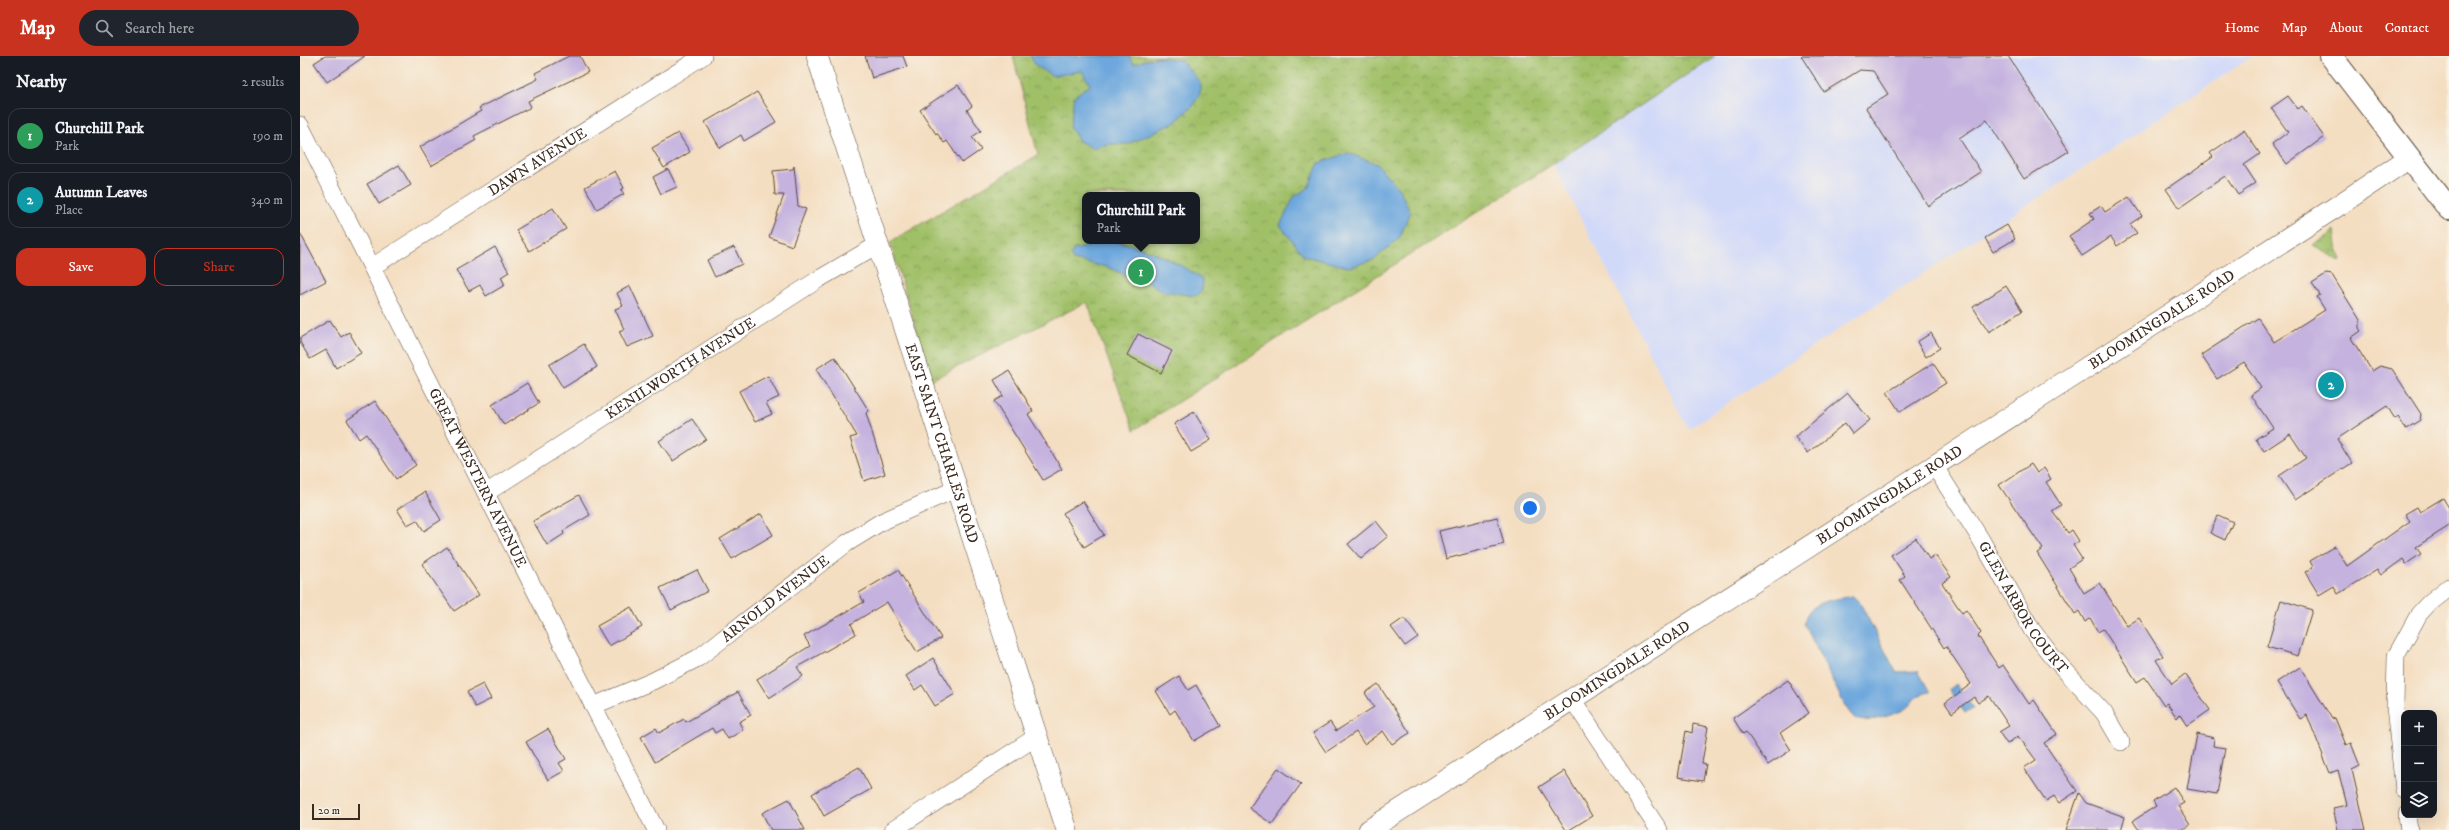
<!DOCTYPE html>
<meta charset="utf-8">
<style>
:root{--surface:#171b24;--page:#20242c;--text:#f1f3f6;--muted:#9ea1a6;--line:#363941;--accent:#c8321e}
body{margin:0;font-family:"IM FELL DW Pica",serif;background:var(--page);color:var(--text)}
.controls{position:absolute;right:12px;bottom:12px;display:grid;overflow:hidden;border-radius:8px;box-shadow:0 4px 16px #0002}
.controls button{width:36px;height:36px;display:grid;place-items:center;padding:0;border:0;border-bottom:1px solid var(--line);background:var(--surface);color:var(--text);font:20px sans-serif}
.scale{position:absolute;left:12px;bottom:10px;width:48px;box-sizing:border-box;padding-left:4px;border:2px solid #3b2a1e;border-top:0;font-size:11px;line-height:14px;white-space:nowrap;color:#3b2a1e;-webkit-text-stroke:3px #f7f3e8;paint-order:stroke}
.you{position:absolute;left:1230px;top:452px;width:14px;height:14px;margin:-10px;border:3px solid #fff;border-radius:50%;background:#1a73e8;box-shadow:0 0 0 6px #1a73e833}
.badge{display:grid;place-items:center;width:26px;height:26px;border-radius:50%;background:var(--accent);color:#fff;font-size:13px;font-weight:700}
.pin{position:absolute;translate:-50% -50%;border:2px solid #fff;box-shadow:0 1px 4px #0006}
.popup{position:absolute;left:782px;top:136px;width:118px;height:52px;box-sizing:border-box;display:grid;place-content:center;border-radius:8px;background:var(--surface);filter:drop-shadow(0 1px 3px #0005);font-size:13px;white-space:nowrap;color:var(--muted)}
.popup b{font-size:15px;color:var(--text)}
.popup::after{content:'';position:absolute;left:50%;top:100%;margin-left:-8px;border:8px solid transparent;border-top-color:var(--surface)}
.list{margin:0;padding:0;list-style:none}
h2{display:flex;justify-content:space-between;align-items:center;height:52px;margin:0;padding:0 16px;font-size:17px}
h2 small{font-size:13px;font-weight:400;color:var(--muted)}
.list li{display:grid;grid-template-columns:26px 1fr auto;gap:12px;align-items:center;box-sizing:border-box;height:56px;margin:0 8px 8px;padding:0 8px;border:1px solid var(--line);border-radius:12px}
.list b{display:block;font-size:15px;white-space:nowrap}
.list p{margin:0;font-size:13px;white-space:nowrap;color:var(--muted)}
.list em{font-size:13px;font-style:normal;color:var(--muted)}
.actions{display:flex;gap:8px;padding:12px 16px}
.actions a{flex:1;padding:9px 0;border:1px solid var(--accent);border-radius:12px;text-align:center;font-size:14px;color:var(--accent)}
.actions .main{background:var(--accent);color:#fff}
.icon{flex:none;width:22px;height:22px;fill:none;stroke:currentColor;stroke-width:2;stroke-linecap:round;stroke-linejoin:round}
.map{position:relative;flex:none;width:2149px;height:774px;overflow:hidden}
header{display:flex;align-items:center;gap:24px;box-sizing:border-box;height:56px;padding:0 20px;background:var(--accent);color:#fff}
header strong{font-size:19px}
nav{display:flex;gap:22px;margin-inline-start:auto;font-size:14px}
.search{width:280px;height:36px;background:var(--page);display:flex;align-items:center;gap:10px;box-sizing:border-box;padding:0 14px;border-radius:22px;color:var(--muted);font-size:15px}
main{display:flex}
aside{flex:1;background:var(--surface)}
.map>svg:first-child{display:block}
.built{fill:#d1d9f9}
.grass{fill:url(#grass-tufts);stroke:#6e7543}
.park{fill:url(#park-crowns);stroke:#6e7543;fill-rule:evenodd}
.water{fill:#6da7dd;stroke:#54687e}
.building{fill:#c5b2df}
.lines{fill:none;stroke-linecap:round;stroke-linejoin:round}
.minor-casing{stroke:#574536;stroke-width:18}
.tertiary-casing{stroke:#574536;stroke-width:22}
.secondary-casing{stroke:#574536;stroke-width:24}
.minor{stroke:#fff;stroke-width:17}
.tertiary{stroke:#fff;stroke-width:21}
.secondary{stroke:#fff;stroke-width:22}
.labels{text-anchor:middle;stroke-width:3.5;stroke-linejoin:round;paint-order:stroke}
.street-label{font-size:15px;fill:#3b2a1e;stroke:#f7f3e8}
</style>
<header>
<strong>Map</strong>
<div class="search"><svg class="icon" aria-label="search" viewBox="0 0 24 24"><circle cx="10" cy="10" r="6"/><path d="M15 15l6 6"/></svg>Search here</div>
<nav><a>Home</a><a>Map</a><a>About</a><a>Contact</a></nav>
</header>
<main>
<aside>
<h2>Nearby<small>2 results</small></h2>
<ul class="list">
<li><span class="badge" style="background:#2e9e5b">1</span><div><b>Churchill Park</b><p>Park</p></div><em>190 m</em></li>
<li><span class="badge" style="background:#0f9aa8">2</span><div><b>Autumn Leaves</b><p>Place</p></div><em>340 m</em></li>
</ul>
<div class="actions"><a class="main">Save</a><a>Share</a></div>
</aside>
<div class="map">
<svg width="2149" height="774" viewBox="0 0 2149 774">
<defs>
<pattern id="grass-tufts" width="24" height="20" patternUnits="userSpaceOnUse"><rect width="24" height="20" fill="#a0c068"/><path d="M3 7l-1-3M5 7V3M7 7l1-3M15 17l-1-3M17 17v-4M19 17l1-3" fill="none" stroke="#849c55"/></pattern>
<pattern id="park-crowns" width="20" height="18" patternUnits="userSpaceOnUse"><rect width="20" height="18" fill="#a0c068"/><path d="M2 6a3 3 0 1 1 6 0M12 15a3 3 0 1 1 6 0" fill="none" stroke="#849c55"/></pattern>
</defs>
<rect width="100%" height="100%" fill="#f7f3e8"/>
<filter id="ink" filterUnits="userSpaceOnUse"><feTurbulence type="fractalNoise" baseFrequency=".025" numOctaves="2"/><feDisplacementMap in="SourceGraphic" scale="8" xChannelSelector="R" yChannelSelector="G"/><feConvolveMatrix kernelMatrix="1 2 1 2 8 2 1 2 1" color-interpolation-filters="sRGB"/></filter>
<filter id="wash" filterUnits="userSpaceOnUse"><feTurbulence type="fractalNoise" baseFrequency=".012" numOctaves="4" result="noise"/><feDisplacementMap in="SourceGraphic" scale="16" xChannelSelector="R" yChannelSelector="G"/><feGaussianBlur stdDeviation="0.9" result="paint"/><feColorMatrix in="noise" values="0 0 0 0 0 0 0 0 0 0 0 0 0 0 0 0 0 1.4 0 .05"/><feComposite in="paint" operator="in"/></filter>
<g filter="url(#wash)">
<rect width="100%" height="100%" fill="#f4dec1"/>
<path class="built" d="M1415 0H1953L1388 373 1253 108Z"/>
<path class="grass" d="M2035 175 2038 196 2042 203 2041 205 2013 190Z"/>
<path class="park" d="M713 0H1415L1253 108 834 374 787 246 631 324 590 186 738 99ZM785 139H897V185H785Z"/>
<path class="water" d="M730 0H829L833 8 857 1 881 4 900 26V38L892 51 874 67 828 88H809L792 92 779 85 770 71 774 40 790 29 782 15 753 20 736 10Z
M1048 97 1077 108 1099 133 1110 155 1100 181 1074 204 1048 211 1004 200 980 169 994 141 1008 132 1019 107Z
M807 185C835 185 881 207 903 224L902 234 896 240 862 235 847 225 827 220 807 211 773 204 770 199 774 194Z
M1553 540 1560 547 1596 616 1618 615 1630 636C1611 640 1617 644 1605 653 1597 658 1568 667 1559 664 1552 662 1548 654 1544 648L1504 567C1510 544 1532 544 1553 540Z
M1656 628 1673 652 1665 657 1649 634Z"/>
<g id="blocks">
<path class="building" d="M25 0H65L27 26 14 7Z
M269 0H280L288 16 228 45 231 51 174 80 176 84 131 110 120 91 181 55 179 52 238 23 235 17Z
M565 0H603L607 11 572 22Z
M1501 0H1708L1769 95 1724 123 1687 64 1659 82 1681 116 1628 150 1566 52 1588 38 1573 15 1560 14 1524 36Z
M658 29 672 50 667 54 681 75 672 81 681 94 662 107 647 85 644 87 637 77 636 78 620 54Z
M457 36 476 66 444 85 441 79 420 92 405 66Z
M1988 40 1998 53 2002 50 2024 81 1987 108 1972 88 1988 76 1971 52Z
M1944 74 1960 98 1944 109 1956 127 1938 139 1925 120 1879 152 1866 133 1913 101 1910 97Z
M378 77 390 96 364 112 352 92Z
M99 109 111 129 79 148 67 128Z
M494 110 498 150 506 153 492 190 469 181 484 139H475L473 115 493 113Z
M368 113 377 131 361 138 353 121Z
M315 115 324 132 321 134 324 138 297 153 285 131Z
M1829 141 1842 160 1830 168 1837 177 1817 190 1811 181 1782 200 1769 180 1794 163 1790 157 1801 150 1805 156Z
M253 152 266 173 229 195 216 174Z
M1707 169 1715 183 1693 196 1685 182Z
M0 177 26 225 0 239Z
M195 191 209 216 201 221 205 229 186 240 180 229 169 235 156 214Z
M434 191 442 208 415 221 407 204Z
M2026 218 2032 219 2060 264 2059 272 2061 275 2051 282 2072 315 2080 310 2092 313 2121 358 2120 364 2106 373 2098 361 2095 363 2087 350 2037 383 2052 407 1995 444 1979 420 2006 402 1990 378 1964 395 1956 383 1973 372 1951 339 1961 332 1944 306 1917 323 1901 299 1958 262 1974 286 2025 254 2017 241 2020 239 2012 227Z
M330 230 353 280 327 291 319 275 324 273 315 253 323 250 317 237Z
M1706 230 1722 255 1689 276 1673 251Z
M30 264 41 281 49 276 61 297 36 312 26 294 10 303 0 286V282Z
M1631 277 1640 292 1626 301 1617 286Z
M838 278 872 295 861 317 827 299Z
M284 288 297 311 263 332 249 309Z
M535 301 569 355 566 357 585 418 564 425 550 382 557 380 516 313Z
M1633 307 1646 327 1600 356 1587 336Z
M709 315 733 355 728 358 762 413 743 424 694 345 703 340 694 324Z
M468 320 479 341 466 347 472 358 455 366 439 335Z
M227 327 239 347 204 369 192 349Z
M1548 337 1570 364 1553 378 1545 367 1508 397 1495 381Z
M75 345 116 409 96 423 66 378 59 383 47 364Z
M894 356 911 384 891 396 874 368Z
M392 363 406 383 373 405 359 385Z
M1731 408 1737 417 1744 412 1751 423 1746 426 1761 449 1752 455 1768 477 1772 474 1779 485 1773 489 1782 503 1769 512 1784 537 1800 527 1827 570 1839 562 1863 600 1856 604 1872 628 1885 618 1910 654 1887 670 1880 659 1877 662 1867 647 1864 649 1845 621 1837 626 1803 573 1798 576 1790 562 1785 566 1779 555 1775 558 1737 497 1743 493 1699 429Z
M125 436 141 464 124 475 117 464 107 469 97 453Z
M279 439 290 459 263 475 264 478 247 489 233 465Z
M2143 442 2149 452V470L2116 491 2121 498 2106 508 2103 503 2081 519 2077 514 2038 538 2034 530 2019 539 2005 516 2013 511 2010 505 2035 490 2047 510 2110 465 2105 458 2117 451 2120 456Z
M783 445 804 479 784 491 763 457Z
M461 458 473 479 432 503 420 483Z
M1918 459 1933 466 1925 484 1910 477Z
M1197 461 1204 488 1146 503 1139 475Z
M1076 465 1088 480 1061 503 1048 488Z
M1616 482 1629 503 1635 499 1651 521 1642 527 1662 557 1666 554 1681 577 1678 580 1699 612 1703 609 1729 648 1734 644 1757 678 1744 687 1777 735 1759 747 1754 740 1746 745 1724 712 1736 704 1718 680 1707 688 1699 676 1709 670 1689 640 1678 647 1674 641 1652 657 1645 647 1671 628 1646 590 1644 592 1600 524 1605 520 1591 499Z
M147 491 179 539 154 555 122 508Z
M397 514 408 535 371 554 360 532Z
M598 514 641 582 617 596 587 546 551 568 556 578 497 611 503 620 469 642 457 623 510 590 504 580 564 546 559 537Z
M1981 544 2012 554 1998 600 1967 591Z
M331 551 342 571 309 590 297 570Z
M1104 562 1118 581 1105 590 1091 571Z
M633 602 655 638 635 650 622 629 615 634 606 620Z
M2000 611 2032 663 2035 662 2046 689 2051 687 2060 710 2052 714 2066 774H2038L2033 752 2047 749 2038 714 2030 717 2007 659 2000 663 1977 626Z
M879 620 888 634 896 629 920 670 894 685 875 654 870 658 856 635Z
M1488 624 1509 657 1480 677 1491 694 1468 709 1446 676 1443 678 1433 662Z
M183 628 191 643 175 651 167 636Z
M1078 628 1110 677 1092 688 1083 675 1064 688 1056 676 1026 696 1013 677 1030 666 1036 675 1074 651 1065 637Z
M438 636 451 659 439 666 443 674 428 683 422 673 415 677 412 672 355 706 341 681 356 672 359 677 384 663 386 666Z
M1393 668 1408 671 1402 707 1406 708 1403 725 1378 721 1386 675 1392 677Z
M248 673 266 703 259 707 264 715 248 724 226 686Z
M1897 678 1914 682 1913 690 1925 692 1917 738 1887 733Z
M559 711 571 733 524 760 512 738Z
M978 712 1001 728 972 768 949 752Z
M1264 715 1292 760 1269 774H1266L1239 731Z
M1874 731 1884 747 1878 750 1890 769 1881 774H1839L1833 765 1856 750 1853 745Z
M1779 737 1786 747 1825 761 1821 774H1766Z
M489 743 505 774H471L462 757Z"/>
</g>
</g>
<g filter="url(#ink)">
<use href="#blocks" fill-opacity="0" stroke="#574536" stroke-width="1"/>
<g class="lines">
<defs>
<g id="minor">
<path id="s1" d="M0 69 356 774"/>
<path id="s2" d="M72 211 403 0"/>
<path id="s3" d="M1635 411 1680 482 1732 574 1751 599 1804 657 1821 686"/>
<path id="s4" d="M186 437 519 223 577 189"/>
<path d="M1272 643 1359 774"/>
<path id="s5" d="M293 650 353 625 398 602 547 487 581 466 656 433"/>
<path d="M2104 734 2095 651 2096 600 2119 558 2129 547 2149 531"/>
<path d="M2107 759 2109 774"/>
<path d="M593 774 736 681"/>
</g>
<g id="tertiary">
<path id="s6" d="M517 0 767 774"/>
<path id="s7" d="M1069 774 2039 149 2109 102"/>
</g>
<path id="secondary" d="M2031 0 2149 153"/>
</defs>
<use href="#minor" class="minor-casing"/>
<use href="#tertiary" class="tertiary-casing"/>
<use href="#secondary" class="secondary-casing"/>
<use href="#minor" class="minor"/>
<use href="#tertiary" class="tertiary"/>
<use href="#secondary" class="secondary"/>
</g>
</g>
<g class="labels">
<g class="street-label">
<text dy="5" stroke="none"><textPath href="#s2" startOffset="196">DAWN AVENUE</textPath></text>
<text dy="5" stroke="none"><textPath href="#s7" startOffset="943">BLOOMINGDALE ROAD</textPath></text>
<text dy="5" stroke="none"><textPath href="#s4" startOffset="231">KENILWORTH AVENUE</textPath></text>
<text dy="5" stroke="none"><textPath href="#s6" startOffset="407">EAST SAINT CHARLES ROAD</textPath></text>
<text dy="5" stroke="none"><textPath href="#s1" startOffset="395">GREAT WESTERN AVENUE</textPath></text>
<text dy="5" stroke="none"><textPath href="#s7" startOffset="619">BLOOMINGDALE ROAD</textPath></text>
<text dy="5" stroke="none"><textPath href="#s5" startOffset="213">ARNOLD AVENUE</textPath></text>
<text dy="5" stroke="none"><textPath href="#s3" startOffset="166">GLEN ARBOR COURT</textPath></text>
<text dy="5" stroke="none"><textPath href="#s7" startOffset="295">BLOOMINGDALE ROAD</textPath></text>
</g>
</g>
</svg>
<div class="controls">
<button>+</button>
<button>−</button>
<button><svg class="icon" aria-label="layers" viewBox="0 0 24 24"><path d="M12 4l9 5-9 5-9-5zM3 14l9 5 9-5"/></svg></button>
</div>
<div class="scale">20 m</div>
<div class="you"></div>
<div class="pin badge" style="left:841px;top:216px;background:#2e9e5b">1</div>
<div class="popup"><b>Churchill Park</b>Park</div>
<div class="pin badge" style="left:2031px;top:329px;background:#0f9aa8">2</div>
</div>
</main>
